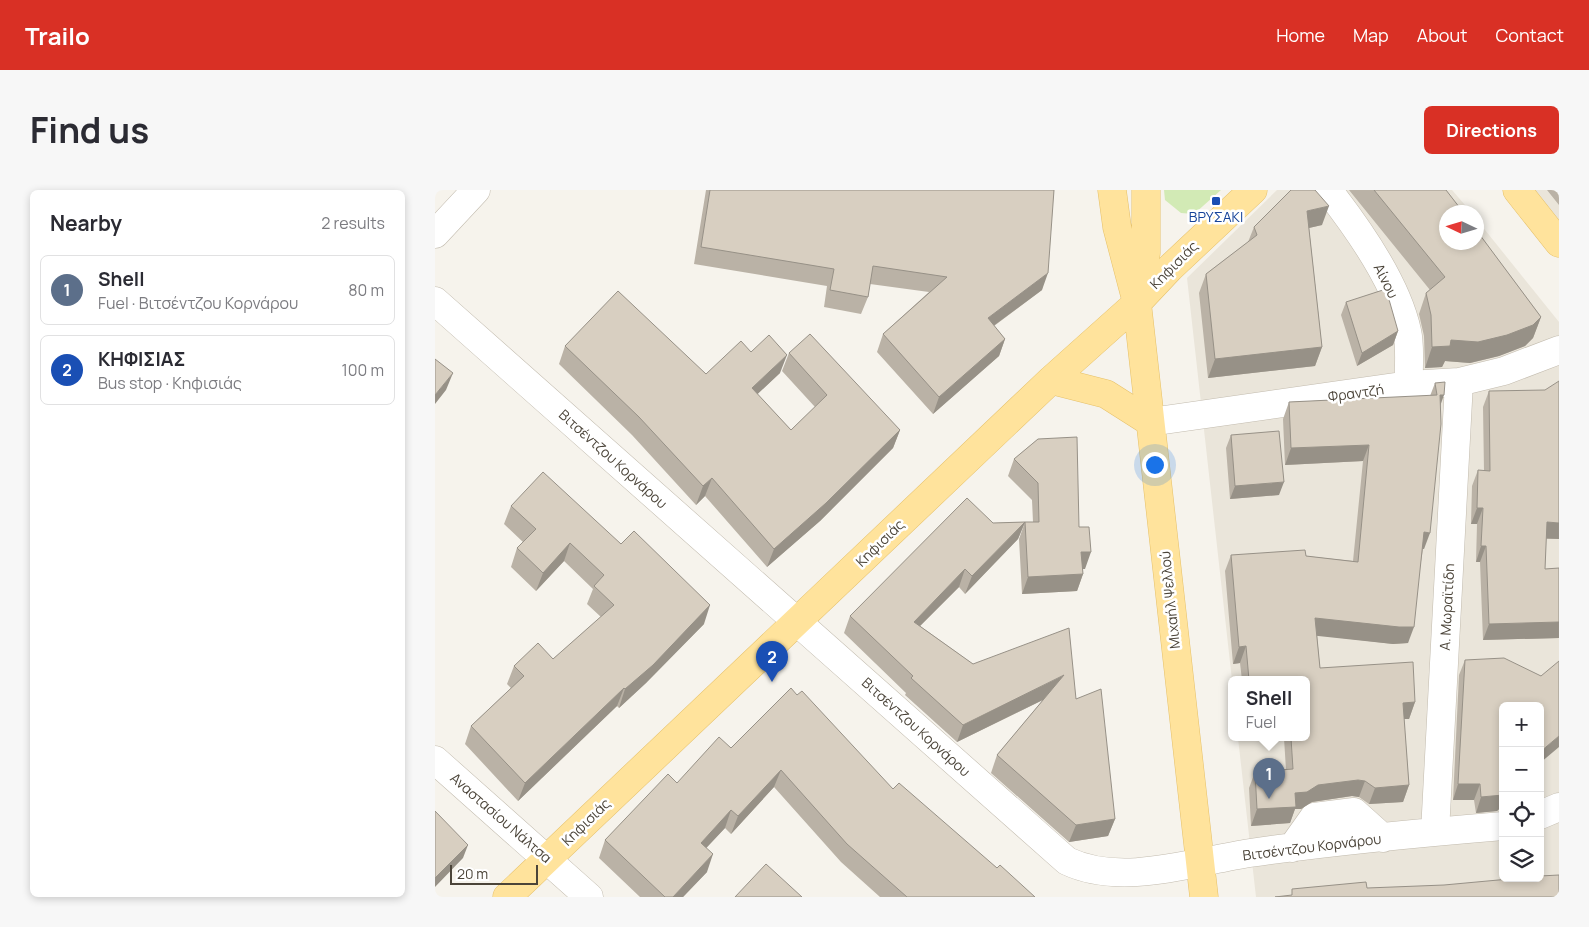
<!DOCTYPE html>
<meta charset="utf-8">
<style>
:root{--surface:#fff;--page:#f7f7f7;--text:#2b2b33;--muted:#7c7c81;--line:#e1e1e2;--accent:#d93025}
body{margin:0;font-family:Manrope,sans-serif;background:var(--page);color:var(--text)}
.controls{position:absolute;right:15px;bottom:15px;display:grid;overflow:hidden;border-radius:8px;box-shadow:0 2px 8px #0003}
.controls button{width:45px;height:45px;display:grid;place-items:center;padding:0;border:0;border-bottom:1px solid var(--line);background:var(--surface);color:var(--text);font:25px sans-serif}
.compass{position:absolute;left:1004px;top:15px;width:45px;height:45px;border-radius:50%;background:var(--surface);box-shadow:0 2px 8px #0003;rotate:274deg}
.scale{position:absolute;left:15px;bottom:12px;width:88px;box-sizing:border-box;padding-left:5px;border:2px solid #4b4439;border-top:0;font-size:14px;line-height:18px;white-space:nowrap;color:#4b4439;-webkit-text-stroke:4px #fff;paint-order:stroke}
.you{position:absolute;left:719px;top:274px;width:18px;height:18px;margin:-12px;border:4px solid #fff;border-radius:50%;background:#1a73e8;box-shadow:0 0 0 8px #1a73e833}
.badge{display:grid;place-items:center;width:32px;height:32px;border-radius:50%;background:var(--accent);color:#fff;font-size:16px;font-weight:700}
.pin{position:absolute;translate:-50% -41px;filter:drop-shadow(0 1px 2px #0008)}
.pin::after{content:'';position:absolute;top:26px;width:18px;height:15px;background:inherit;clip-path:polygon(0 0,100% 0,50% 100%)}
.popup{position:absolute;left:793px;top:486px;width:82px;height:65px;box-sizing:border-box;display:grid;place-content:center;border-radius:8px;background:var(--surface);filter:drop-shadow(0 1px 4px #0005);font-size:16px;white-space:nowrap;color:var(--muted)}
.popup b{font-size:19px;color:var(--text)}
.popup::after{content:'';position:absolute;left:50%;top:100%;margin-left:-10px;border:10px solid transparent;border-top-color:var(--surface)}
.list{margin:0;padding:0;list-style:none}
h2{display:flex;justify-content:space-between;align-items:center;height:65px;margin:0;padding:0 20px;font-size:21px}
h2 small{font-size:16px;font-weight:400;color:var(--muted)}
.list li{display:grid;grid-template-columns:32px 1fr auto;gap:15px;align-items:center;box-sizing:border-box;height:70px;margin:0 10px 10px;padding:0 10px;border:1px solid var(--line);border-radius:8px}
.list b{display:block;font-size:19px;white-space:nowrap}
.list p{margin:0;font-size:16px;white-space:nowrap;color:var(--muted)}
.list em{font-size:16px;font-style:normal;color:var(--muted)}
.icon{flex:none;width:28px;height:28px;fill:none;stroke:currentColor;stroke-width:2;stroke-linecap:round;stroke-linejoin:round}
.map{position:relative;flex:none;width:1124px;height:707px;overflow:hidden;border-radius:8px}
header{display:flex;align-items:center;gap:30px;box-sizing:border-box;height:70px;padding:0 25px;background:var(--accent);color:#fff}
header strong{font-size:24px}
nav{display:flex;gap:28px;margin-inline-start:auto;font-size:18px}
.intro{display:flex;align-items:center;justify-content:space-between;box-sizing:border-box;height:120px;padding:0 30px}
h1{margin:0;font-size:35px}
.button{padding:12px 22px;border-radius:8px;background:var(--accent);color:#fff;font-size:18px;font-weight:700}
main{display:flex;gap:30px;padding:0 30px}
aside{flex:1;background:var(--surface);border-radius:8px;box-shadow:0 2px 8px #0003}
.map>svg:first-child{display:block}
.residential{fill:#eae5da;fill-rule:evenodd}
.green{fill:#d2eab5}
.lines{fill:none;stroke-linecap:round;stroke-linejoin:round}
.minor-casing{stroke:#c2bbae;stroke-width:29}
.major-casing{stroke:#e6c16a;stroke-width:29}
.minor{stroke:#fff;stroke-width:28}
.major{stroke:#ffe39c;stroke-width:28}
.wall{fill:#bab2a6}
.shaded-wall{fill:#979187}
.building{fill:#d8cfc1;stroke:#979187}
.transit-dot{fill:#1a4fb4;stroke:#fff;stroke-width:2}
.labels{text-anchor:middle;stroke-width:5;stroke-linejoin:round;paint-order:stroke}
.transit-label{font-size:14px;fill:#164399;stroke:#fff}
.street-label{font-size:14px;fill:#4b4439;stroke:#fff}
</style>
<header>
<strong>Trailo</strong>
<nav><a>Home</a><a>Map</a><a>About</a><a>Contact</a></nav>
</header>
<div class="intro"><h1>Find us</h1><a class="button">Directions</a></div>
<main>
<aside>
<h2>Nearby<small>2 results</small></h2>
<ul class="list">
<li><span class="badge" style="background:#5c6f8a">1</span><div><b>Shell</b><p>Fuel · Βιτσέντζου Κορνάρου</p></div><em>80 m</em></li>
<li><span class="badge" style="background:#1a4fb4">2</span><div><b>ΚΗΦΙΣΙΑΣ</b><p>Bus stop · Κηφισιάς</p></div><em>100 m</em></li>
</ul>
</aside>
<div class="map">
<svg width="1124" height="707" viewBox="0 0 1124 707">
<rect width="100%" height="100%" fill="#f6f3ec"/>
<path class="residential" d="M842 0H1017L1036 22H1012V52H1042V30L1124 132V707H821L803 548H872V490H797L752 88ZM1068 516H1105V688H1068Z
M1083 0H1124V51Z"/>
<path class="green" d="M729 0H786L759 24 746 23 730 10Z"/>
<g class="lines">
<defs>
<path id="minor" d="M893 0C922 37 962 94 972 141 976 158 973 178 974 195
M0 44 41 0
M0 111 632 671C687 697 757 672 815 663 898 651 983 643 1068 636
M715 232 974 195 1024 192 1069 181 1124 160
M0 570 154 707
M1105 625 1124 617
M1000 642 1024 192
M857 658 879 627 919 622 948 648"/>
<path id="major" d="M677 0 682 37 702 113 769 707
M1082 0 1124 53
M703 104 711 63V0
M616 190 671 204 715 232
M72 707 616 190 702 113 735 78 818 0"/>
</defs>
<use href="#minor" class="minor-casing"/>
<use href="#major" class="major-casing"/>
<use href="#minor" class="minor"/>
<use href="#major" class="major"/>
</g>
<path class="wall" d="M271 0H619L607 100 559 136 570 149 564 166 498 224 442 162 448 144 494 102 435 94 433 107 426 124 389 117 392 96 259 74Z
M914 0H1011L1106 127 1098 148 1090 156 1064 166 1035 173 1010 171 1007 177 990 178 989 146 984 124 991 103 995 100Z
M1112 0H1124V15Z
M887 35 874 38 887 157 880 176 773 188 764 103 771 84 813 52 819 37Z
M911 112 963 141 958 155 922 176 906 125Z
M130 156 271 184 316 162 345 183 322 204 356 240 380 217 347 181 354 163 465 240 458 258 385 331 332 377 270 306 261 315 197 245 124 174Z
M1000 193 1005 215 989 359H988L973 453 958 454 882 445 885 478 980 512 974 529H969L974 595 968 612 934 614 924 607 917 606 877 612 866 619H860L855 633 816 636 814 598 820 582 851 580 849 548H872V490H807L805 473 798 474 790 381 796 365 871 366 918 371 928 271 850 275 848 229 854 212 995 206Z
M1054 201 1124 349H1111L1110 379 1124 378V448L1048 450 1045 372H1041L1042 334H1036L1037 296 1043 280 1049 281 1048 217Z
M796 245 844 305 795 309 791 258Z
M603 249 644 337 650 379H647L648 384 642 401 587 404 584 349 590 332H598L597 310 573 286 579 269Z
M76 316 269 434 211 493 184 518 182 516 83 611 30 554 36 536 76 498 72 494 79 476 118 469 166 427 152 414 158 399 129 371 101 401 76 377 82 358 88 352 69 334Z
M590 332 583 349 530 404 524 397 485 436 538 474 641 509 680 629 673 646 634 652 556 583 562 565 608 510 522 552 470 505 471 503 409 443 415 426 558 333Z
M1030 470 1106 486 1105 516 1062 621 1041 623 1039 610H1018L1024 485Z
M296 558 458 599 600 707H445L406 672 339 597 296 644 290 638 271 658 272 682 248 707H205L164 668 170 650 242 593Z"/>
<path class="shaded-wall" d="M894 16 887 35 865 40 872 21Z
M613 83 607 100 546 145 553 128Z
M1106 127 1098 148 1090 156 1064 166 1035 173 1010 171 1007 177 990 178 997 157 1016 150Z
M963 141 958 155 922 176 927 163Z
M570 149 564 166 498 224 504 207Z
M887 157 880 176 773 188 780 169Z
M352 165 345 183 310 216 317 198Z
M18 183 11 200 0 214V205Z
M1005 205H1009L1003 222Z
M465 240 458 258 385 331 332 377 339 359Z
M934 255 928 271 850 275 856 258Z
M277 288 270 306 261 315 268 296Z
M849 292 844 305 795 309 800 296Z
M1042 318H1048L1042 334H1036Z
M590 332 583 349 530 404 537 386Z
M1112 332 1124 333V349L1106 348Z
M989 342 995 343 989 359 983 358Z
M135 353 129 371 101 401 108 383Z
M1046 356H1051L1045 372H1041Z
M646 362H656L650 379H640Z
M530 379 524 397 472 449 479 432Z
M648 384 642 401 587 404 593 387Z
M275 415 269 434 211 493 184 518 190 499Z
M880 428 979 437 973 453 958 454 874 445Z
M1124 432V448L1048 450 1054 434Z
M811 456 805 473 798 474 804 457Z
M629 485 622 503 522 552 528 535Z
M189 498 182 516 83 611 90 593Z
M980 512 974 529H962L968 513Z
M1124 546V557L1105 573V562Z
M346 580 339 597 296 644 303 626Z
M923 590 930 591 924 607 917 606 877 612 866 619H860L855 633 816 636 822 619 860 603 883 595Z
M1023 594H1045L1039 610H1018Z
M974 595 968 612 934 614 940 598Z
M1068 605V616L1062 621 1041 623 1046 607Z
M296 620 290 638 260 670 266 653Z
M680 629 673 646 634 652 641 635Z
M33 655 28 668 0 697V688Z
M278 664 272 682 248 707H238Z"/>
<path class="building" d="M275 0H619L613 83 553 128 570 149 504 207 448 144 512 87 438 76 433 107 395 100 399 79 266 57Z
M856 0H880L894 16 872 21 887 157 780 169 771 84 822 45 819 37Z
M939 0H1011L1028 22H1012V52H1042V41L1106 127 1098 135 1072 145 1043 152 1016 150 1015 156 997 157 996 125 991 103 1010 87Z
M951 99 963 141 927 163 911 112Z
M183 101 271 184 306 151 316 162 334 145 352 165 317 198 356 240 392 205 354 163 375 144 465 240 391 313 339 359 277 288 268 296 204 227 130 156Z
M0 169 18 183 0 205Z
M1124 191V333L1112 332 1110 379 1124 378V432L1054 434 1051 356H1046L1048 318H1042L1043 280 1055 281 1054 201 1110 200Z
M1010 192 1009 205H1005L1006 234 995 343 989 342 979 437H964L880 428 885 478 978 472 980 512 968 513 974 595 940 598 930 591 923 590 883 595 872 602 860 603 861 617 822 619 820 582 858 579 856 548H872V490H814L811 456 804 457 796 365 870 360 871 366 923 372 934 255 856 258 854 212 1002 205 1000 193Z
M844 241 849 292 800 296 796 245Z
M642 247 644 337H654L656 362H646L648 384 593 387 590 332H604L603 293 579 269 603 249Z
M108 282 186 354 199 341 275 415 218 475 190 499 189 498 90 593 36 536 89 486 79 476 103 453 118 469 179 415 159 396 169 385 135 353 108 383 82 358 101 339 76 316Z
M532 308 558 333 590 332 537 386 530 379 479 432 538 474 634 438 641 509 666 499 680 629 641 635 562 565 629 485 528 535 476 488 478 486 415 426Z
M1069 468 1106 486 1124 471V546L1105 562V516H1068V605L1046 607 1045 594H1023L1030 470Z
M356 498 362 505 367 501 458 599 464 593 562 678 565 675 600 707H472L412 654 346 580 303 626 296 620 266 653 278 664 238 707H230L170 650 233 584 242 593 284 547 296 558Z
M0 621 33 655 0 688Z
M331 674 367 707H300Z
M1124 685V707H840L857 705V699L931 692 932 698 1009 695 1085 688H1105V686Z"/>
<rect class="transit-dot" x="776" y="6" width="10" height="10" rx="2.5"/>
<g class="labels">
<g class="transit-label">
<text x="781" y="32">ΒΡΥΣΑΚΙ</text>
</g>
<g class="street-label">
<text transform="translate(739 75) rotate(-45)" y="5">Κηφισιάς</text>
<text transform="translate(951 91) rotate(63)" y="5">Αίνου</text>
<text transform="translate(921 203) rotate(-8)" y="5">Φραντζή</text>
<text transform="translate(178 269) rotate(42)" y="5">Βιτσέντζου Κορνάρου</text>
<text transform="translate(445 353) rotate(-44)" y="5">Κηφισιάς</text>
<text transform="translate(735 410) rotate(-96)" y="5">Μιχαήλ Ψελλού</text>
<text transform="translate(1012 417) rotate(-87)" y="5">Α. Μωραϊτίδη</text>
<text transform="translate(481 537) rotate(42)" y="5">Βιτσέντζου Κορνάρου</text>
<text transform="translate(66 628) rotate(41)" y="5">Αναστασίου Νάλτσα</text>
<text transform="translate(151 632) rotate(-44)" y="5">Κηφισιάς</text>
<text transform="translate(877 657) rotate(-7)" y="5">Βιτσέντζου Κορνάρου</text>
</g>
</g>
</svg>
<div class="controls">
<button>+</button>
<button>−</button>
<button><svg class="icon" aria-label="locate" viewBox="0 0 24 24"><circle cx="12" cy="12" r="6"/><path d="M12 2v4M12 18v4M2 12h4M18 12h4"/></svg></button>
<button><svg class="icon" aria-label="layers" viewBox="0 0 24 24"><path d="M12 4l9 5-9 5-9-5zM3 14l9 5 9-5"/></svg></button>
</div>
<svg class="compass" viewBox="-18 -18 36 36"><path d="M0-13l5 13h-10z" fill="#e53935"/><path d="M0 13l5-13h-10z" fill="#7c7c81"/></svg>
<div class="scale">20 m</div>
<div class="you"></div>
<div class="pin badge" style="left:834px;top:609px;background:#5c6f8a">1</div>
<div class="popup"><b>Shell</b>Fuel</div>
<div class="pin badge" style="left:337px;top:492px;background:#1a4fb4">2</div>
</div>
</main>
